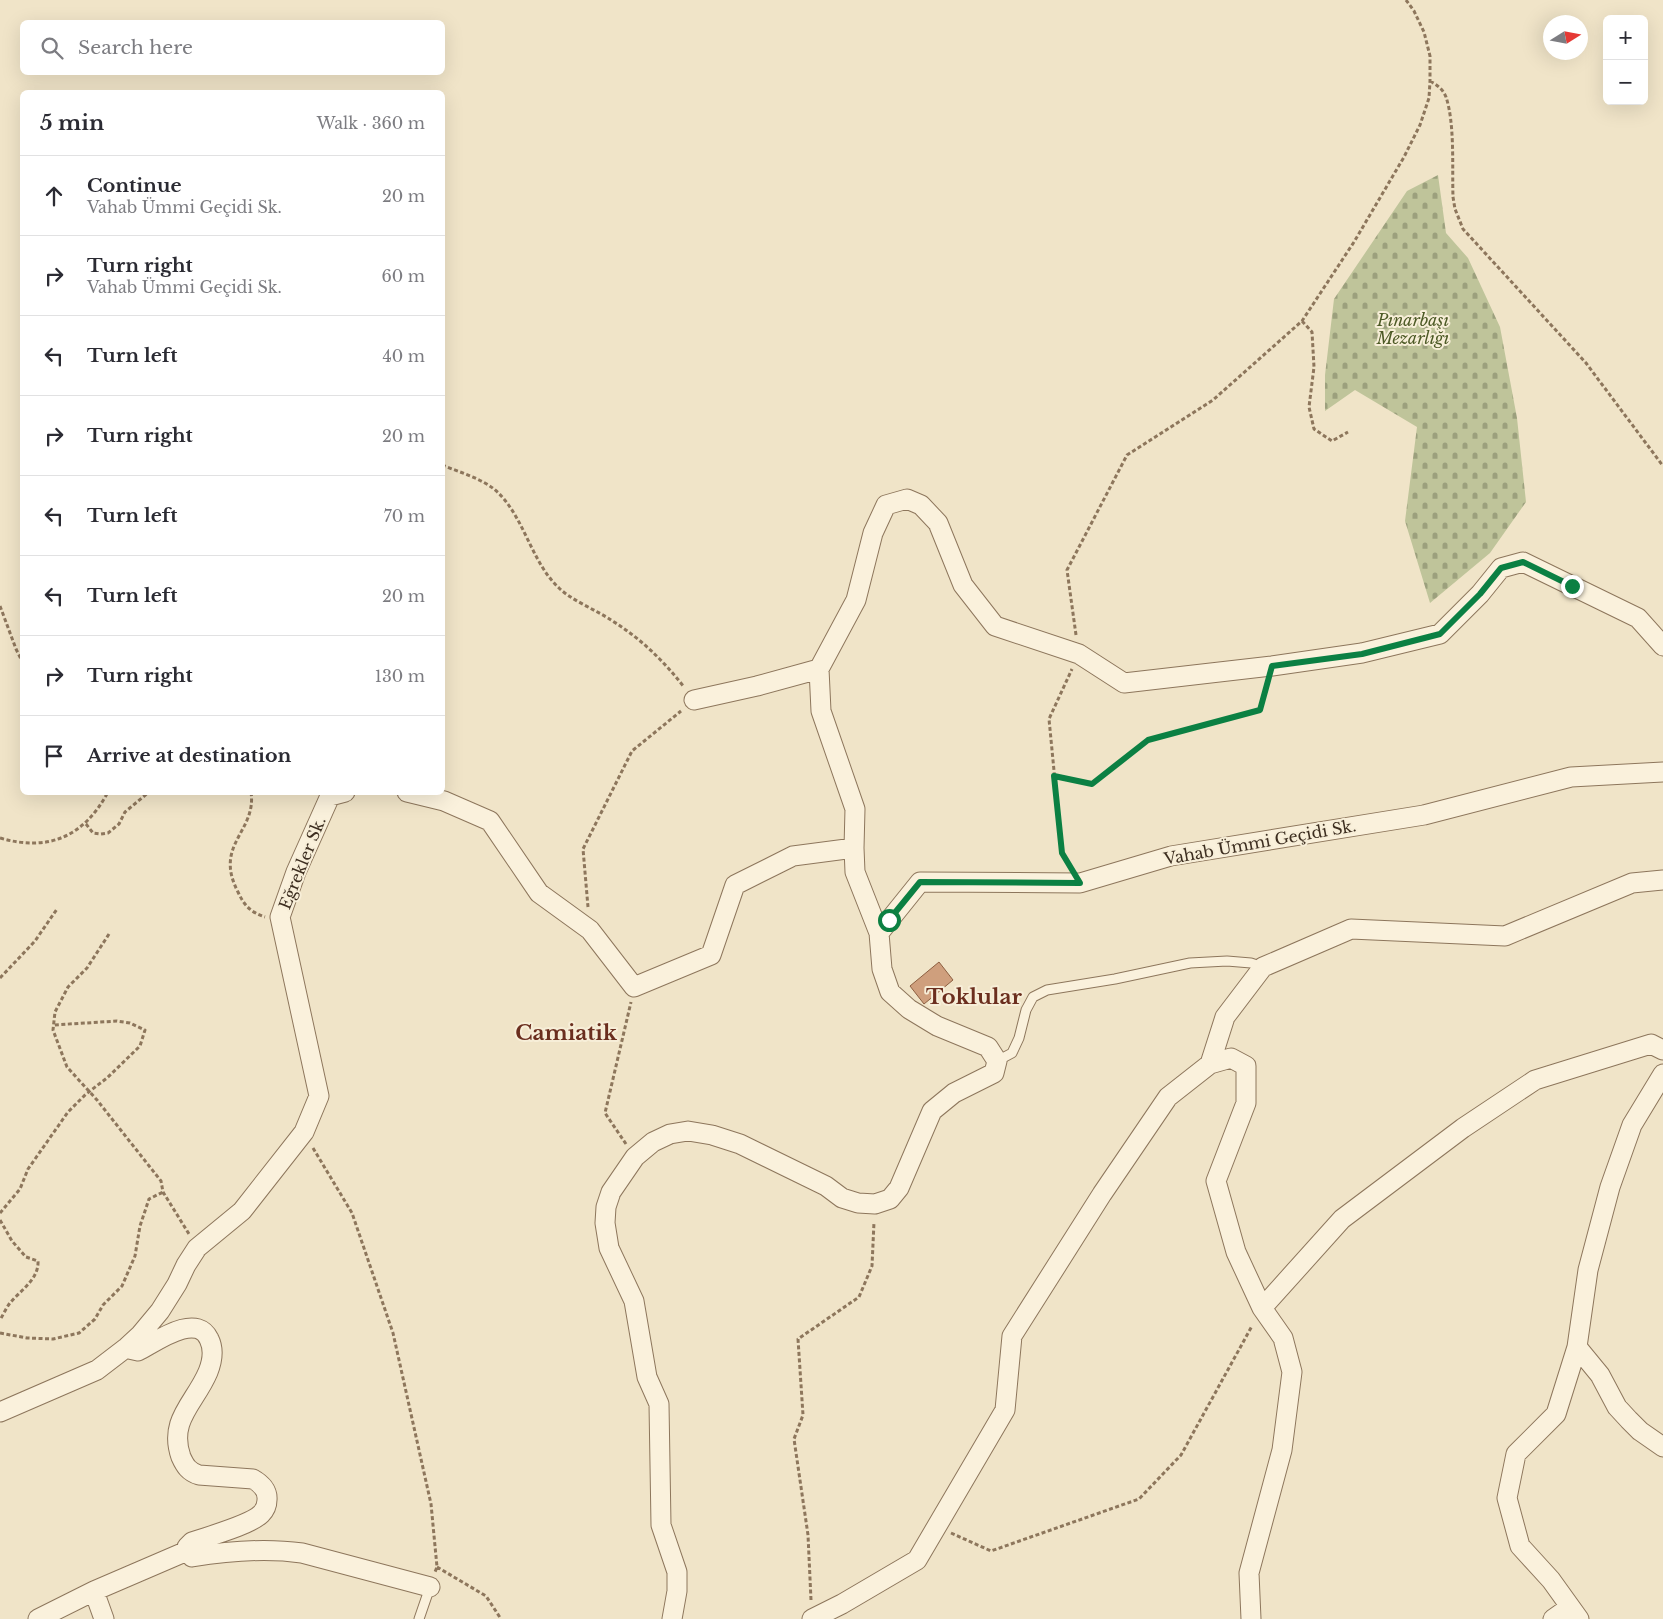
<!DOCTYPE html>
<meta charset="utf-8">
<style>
:root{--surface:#fff;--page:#f2f2f3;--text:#2b2b33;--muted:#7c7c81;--line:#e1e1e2}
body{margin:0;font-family:"Libre Baskerville",serif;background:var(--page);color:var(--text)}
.controls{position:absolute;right:15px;top:15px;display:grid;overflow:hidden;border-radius:8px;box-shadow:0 5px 20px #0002}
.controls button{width:45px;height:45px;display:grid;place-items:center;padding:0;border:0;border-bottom:1px solid var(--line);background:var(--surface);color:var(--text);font:25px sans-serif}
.compass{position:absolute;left:1543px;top:15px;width:45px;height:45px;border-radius:50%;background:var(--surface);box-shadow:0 5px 20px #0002;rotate:79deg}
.stop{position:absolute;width:15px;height:15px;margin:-11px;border:4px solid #0b8043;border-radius:50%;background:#fff}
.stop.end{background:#0b8043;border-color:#fff;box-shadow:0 1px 5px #0008}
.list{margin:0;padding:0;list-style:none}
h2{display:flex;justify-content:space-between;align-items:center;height:65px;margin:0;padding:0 20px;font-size:21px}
h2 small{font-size:16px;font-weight:400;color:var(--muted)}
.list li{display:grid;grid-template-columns:32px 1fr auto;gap:15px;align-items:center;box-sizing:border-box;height:80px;padding:0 20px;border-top:1px solid var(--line)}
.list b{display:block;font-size:19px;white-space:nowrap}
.list p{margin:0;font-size:16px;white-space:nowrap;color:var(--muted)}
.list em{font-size:16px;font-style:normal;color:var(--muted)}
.icon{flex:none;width:28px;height:28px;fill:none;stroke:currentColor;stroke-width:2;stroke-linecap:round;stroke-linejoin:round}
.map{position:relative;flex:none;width:1663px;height:1619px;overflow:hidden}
.search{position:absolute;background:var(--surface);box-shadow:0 5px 20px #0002;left:20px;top:20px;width:425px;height:55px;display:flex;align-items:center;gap:12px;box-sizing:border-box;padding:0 18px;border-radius:8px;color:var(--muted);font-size:19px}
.panel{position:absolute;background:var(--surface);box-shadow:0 5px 20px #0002;left:20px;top:90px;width:425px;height:705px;border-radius:8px}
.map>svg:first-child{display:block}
.cemetery{fill:url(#cemetery-stones)}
.building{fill:#cf9f7d;stroke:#8d5f41}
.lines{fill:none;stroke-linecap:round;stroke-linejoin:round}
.lane-casing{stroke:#8d765c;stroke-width:11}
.street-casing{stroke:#8d765c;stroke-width:21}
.path{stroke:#8d765c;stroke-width:3;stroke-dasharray:4 2.5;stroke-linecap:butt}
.lane{stroke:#faf1dc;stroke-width:9}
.street{stroke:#faf1dc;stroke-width:19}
.route{stroke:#0b8043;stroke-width:6}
.labels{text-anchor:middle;stroke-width:4;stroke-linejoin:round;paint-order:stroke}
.park-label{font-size:16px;font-style:italic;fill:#4d5a26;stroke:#f7eed8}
.street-label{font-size:16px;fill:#3d2e20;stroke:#f7eed8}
.district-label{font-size:21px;font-weight:bold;fill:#6b2e1e;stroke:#f7eed8}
</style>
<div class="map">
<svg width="1663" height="1619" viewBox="0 0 1663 1619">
<defs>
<pattern id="cemetery-stones" width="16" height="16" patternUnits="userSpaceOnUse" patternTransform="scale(1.25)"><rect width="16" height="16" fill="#bfc49a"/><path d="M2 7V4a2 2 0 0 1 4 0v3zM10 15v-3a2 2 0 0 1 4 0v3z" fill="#9ca07d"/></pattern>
</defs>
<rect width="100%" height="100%" fill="#f0e4c8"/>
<path class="cemetery" d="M1438 175 1446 233 1468 258 1500 327 1517 418 1526 502 1490 553 1430 603 1405 521 1417 427 1355 390 1325 411V375L1334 299 1407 191Z"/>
<path class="building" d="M939 962 953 980 924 1004 910 986Z"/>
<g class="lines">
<defs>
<path id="lane" d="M997 1061 1012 1053 1019 1038 1026 1010 1033 997 1047 990 1115 979 1190 963 1227 961 1251 963 1263 967
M419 1619 430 1587"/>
<path id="street" d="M694 700 757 686 819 669
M407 792 444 801 490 821 539 893 590 930 634 987 711 955 735 885 793 856 854 848
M879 933 920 882 1080 883 1171 856 1424 815 1571 777 1663 772
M1210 1064 1225 1017 1263 967 1351 929 1505 936 1632 883 1663 880
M1262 1308 1342 1219 1463 1128 1535 1080 1651 1044 1663 1050
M1577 1347 1600 1375 1617 1407 1629 1420 1640 1431 1663 1447
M0 1412 97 1370 127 1347 140 1335 160 1311 177 1284 186 1265 197 1248 242 1211 304 1132 319 1096 280 917 296 872 330 796 345 792
M187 1551 192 1557C228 1551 266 1548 302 1553L430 1587
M94 1591 104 1619
M38 1619 94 1591 187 1551V1547L192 1542C209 1536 250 1525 261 1514 265 1510 267 1505 267 1500 268 1490 260 1483 253 1479L199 1475C189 1472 185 1466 181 1457 168 1420 195 1403 208 1372 212 1362 214 1349 209 1339 196 1311 153 1344 138 1351L129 1349
M672 1619 677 1591V1572L661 1525 659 1404 647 1377 634 1301 609 1248 605 1223 606 1207 611 1192 635 1157 653 1142 670 1134 688 1131 712 1135 740 1144 826 1186 842 1198 858 1203 875 1204 890 1199 899 1188 932 1111 954 1093 994 1073 997 1061 988 1047 937 1026 909 1009 890 992 882 969 879 933 855 872 854 848 855 809 821 711 819 669 856 600 873 533 886 505 907 499 921 505 938 523 963 585 995 626 1079 654 1124 683 1272 666 1362 653 1440 634 1480 594 1501 568 1523 562 1638 618 1663 646
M812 1619 842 1604 917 1560 1005 1410 1012 1336 1102 1194 1168 1097 1210 1064 1231 1058 1246 1066V1103L1216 1181 1236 1252 1262 1308 1283 1338 1292 1372 1282 1450 1249 1573 1251 1619
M1553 1619 1570 1607
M1579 1619 1551 1580 1520 1546 1507 1498 1516 1454 1556 1414 1577 1347 1588 1270 1610 1187 1632 1125 1663 1074"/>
</defs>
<use href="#lane" class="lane-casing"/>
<use href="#street" class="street-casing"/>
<path class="path" d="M1430 81C1437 85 1443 89 1446 97 1455 124 1452 168 1453 197L1455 209 1463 229 1586 363 1663 466
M1302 321 1312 332 1314 367 1309 407 1314 429 1332 441 1348 432
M442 465C459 472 480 478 494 489 524 514 530 561 559 588 571 600 596 610 611 620 640 638 663 660 684 687
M0 606 16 649 22 661
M1076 635 1067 570 1127 455 1213 400 1302 321 1354 242 1404 157 1420 125 1429 98 1430 81V56L1424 32 1414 11 1406 0
M1054 776 1092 784 1148 740 1260 710 1267 683
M251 792C257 832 213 844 238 892 244 905 250 912 265 917
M86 824 93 833 101 834 108 833 119 824 125 812 149 792
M0 838C48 852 84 837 108 792
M1069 865 1062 853 1049 719 1072 669
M588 907 583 849 632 751 681 711
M109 934 87 968 68 987 55 1012 53 1030 67 1067 97 1100 161 1181 163 1192 189 1234
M0 978 35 941 57 909
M626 1144 605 1113 631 1002
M313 1148 352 1213 393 1333 431 1504 437 1567 435 1572
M0 1213 20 1189 28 1169 68 1112 86 1094 107 1078 140 1046 145 1030 130 1023 117 1021 54 1025
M0 1220 12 1241 26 1257 38 1261C39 1279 21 1290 10 1303 6 1308 3 1315 0 1320
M0 1333 27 1338 53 1339 79 1333 95 1319 103 1305 122 1286 135 1256 140 1226 149 1199 163 1192
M951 1533 991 1551 1139 1499 1181 1455 1252 1326
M437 1567 486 1596 501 1619
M811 1600 808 1535 794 1439 803 1415 798 1339 859 1297 872 1266 874 1222"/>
<use href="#lane" class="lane"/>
<use href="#street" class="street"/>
</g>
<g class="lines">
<path class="route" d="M889 920 920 882 1080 883 1062 853 1054 776 1092 784 1148 740 1260 710 1272 666 1362 654 1440 634 1480 594 1501 568 1523 562 1572 586"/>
</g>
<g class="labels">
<g class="park-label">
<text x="1413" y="326">Pınarbaşı<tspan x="1413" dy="18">Mezarlığı</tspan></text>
</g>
<g class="street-label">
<text transform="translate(1260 842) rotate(-10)" y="6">Vahab Ümmi Geçidi Sk.</text>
<text transform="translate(302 863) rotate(-68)" y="6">Eğrekler Sk.</text>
</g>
<g class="district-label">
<text x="974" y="1004">Toklular</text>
<text x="566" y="1040">Camiatik</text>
</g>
</g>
</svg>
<div class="controls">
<button>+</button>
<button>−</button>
</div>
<svg class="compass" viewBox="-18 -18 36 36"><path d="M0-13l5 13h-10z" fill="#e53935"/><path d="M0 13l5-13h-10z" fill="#7c7c81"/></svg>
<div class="stop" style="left:889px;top:920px"></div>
<div class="stop end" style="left:1572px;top:586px"></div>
<div class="search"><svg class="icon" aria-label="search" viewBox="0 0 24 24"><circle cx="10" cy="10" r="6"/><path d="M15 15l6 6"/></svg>Search here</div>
<section class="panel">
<h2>5 min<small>Walk · 360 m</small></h2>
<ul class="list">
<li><svg class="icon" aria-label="ahead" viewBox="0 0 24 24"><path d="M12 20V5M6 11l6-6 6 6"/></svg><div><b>Continue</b><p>Vahab Ümmi Geçidi Sk.</p></div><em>20 m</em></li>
<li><svg class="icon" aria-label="right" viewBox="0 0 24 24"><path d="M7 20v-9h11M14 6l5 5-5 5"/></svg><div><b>Turn right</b><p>Vahab Ümmi Geçidi Sk.</p></div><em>60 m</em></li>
<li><svg class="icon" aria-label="left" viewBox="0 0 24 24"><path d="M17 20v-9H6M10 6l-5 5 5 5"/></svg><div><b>Turn left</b></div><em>40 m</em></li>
<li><svg class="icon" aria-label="right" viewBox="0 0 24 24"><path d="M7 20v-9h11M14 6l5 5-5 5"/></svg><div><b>Turn right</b></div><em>20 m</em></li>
<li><svg class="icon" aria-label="left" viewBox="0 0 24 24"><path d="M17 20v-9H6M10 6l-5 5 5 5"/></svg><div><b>Turn left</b></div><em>70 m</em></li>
<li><svg class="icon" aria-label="left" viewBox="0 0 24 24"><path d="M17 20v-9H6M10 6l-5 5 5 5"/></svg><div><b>Turn left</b></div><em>20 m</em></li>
<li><svg class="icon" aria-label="right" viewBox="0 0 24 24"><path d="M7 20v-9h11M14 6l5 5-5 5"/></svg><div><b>Turn right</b></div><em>130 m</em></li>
<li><svg class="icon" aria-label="arrive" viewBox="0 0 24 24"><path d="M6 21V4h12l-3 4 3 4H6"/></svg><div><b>Arrive at destination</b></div></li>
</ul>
</section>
</div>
